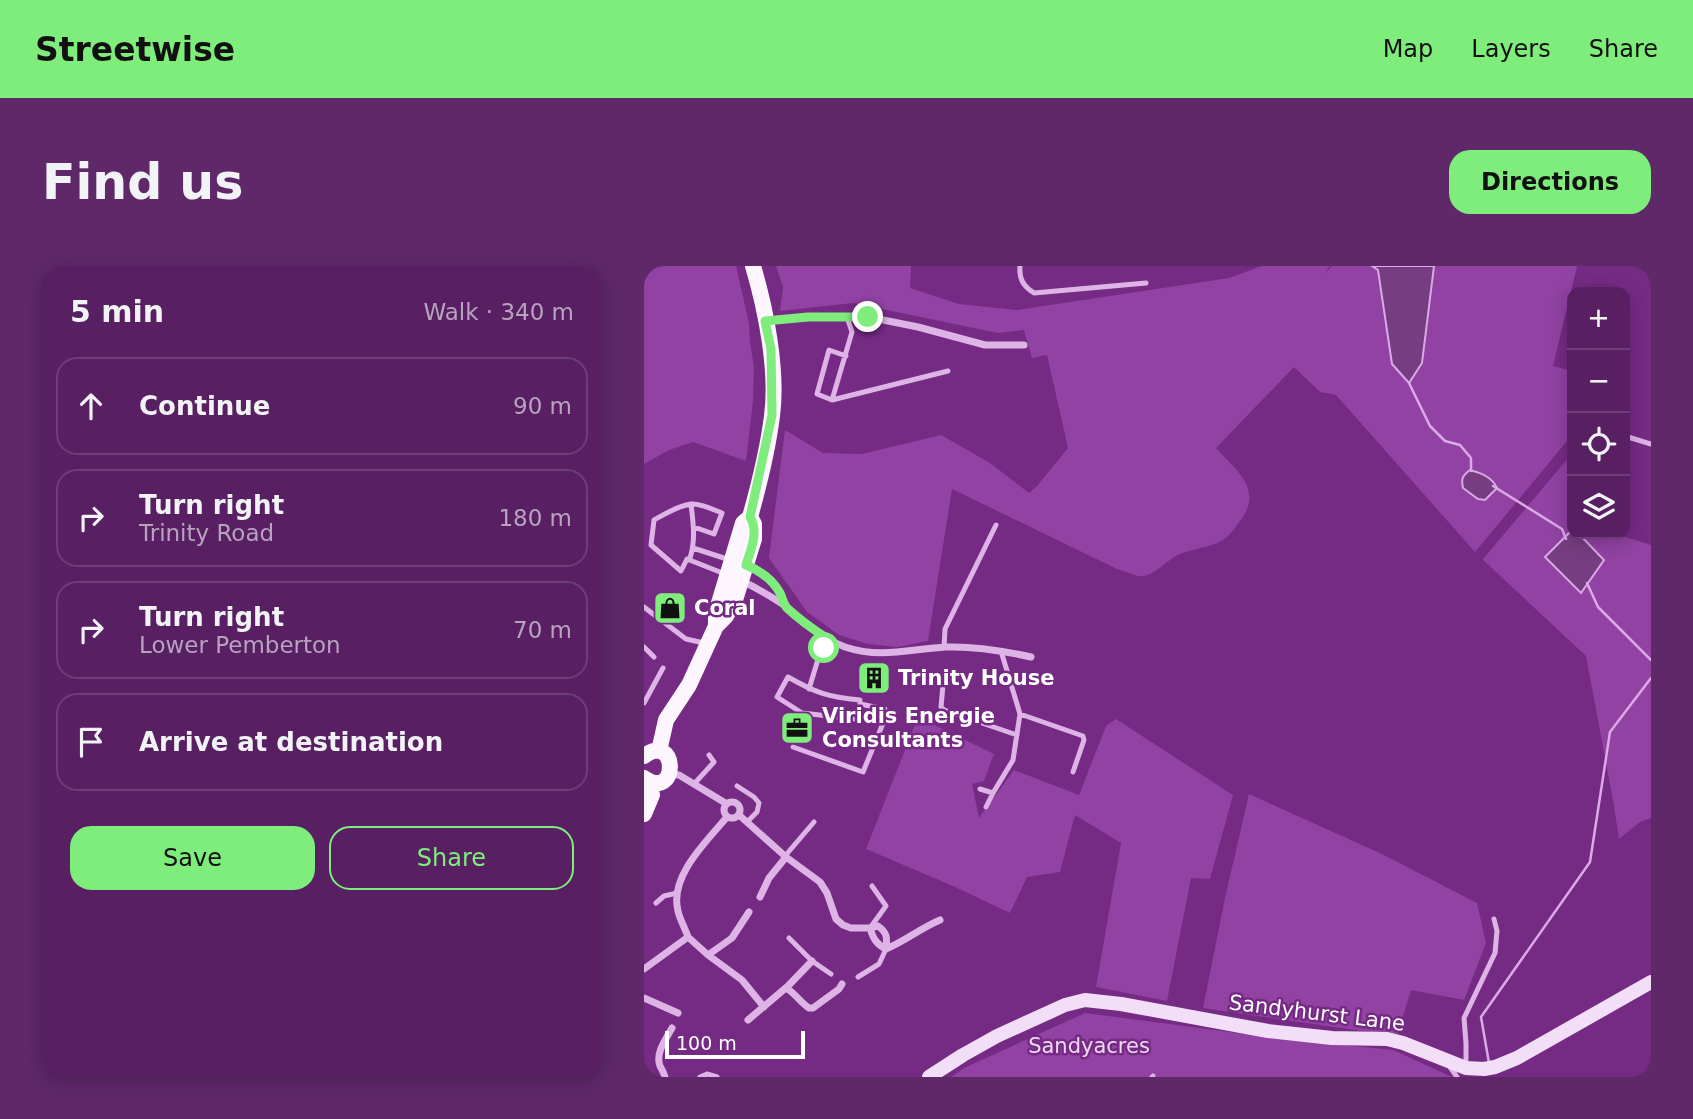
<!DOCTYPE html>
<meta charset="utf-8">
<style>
:root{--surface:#582063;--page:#5e2869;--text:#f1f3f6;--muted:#b7a3be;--line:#6d3e78;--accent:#7eed7c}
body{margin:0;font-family:"DejaVu Sans",sans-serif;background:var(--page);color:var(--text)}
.controls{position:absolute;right:21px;top:21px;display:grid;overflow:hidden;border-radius:14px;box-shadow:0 4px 18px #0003}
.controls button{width:63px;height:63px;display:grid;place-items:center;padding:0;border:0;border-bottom:2px solid var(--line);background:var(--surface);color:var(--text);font:35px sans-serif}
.scale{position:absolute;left:21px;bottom:18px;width:140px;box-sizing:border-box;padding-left:7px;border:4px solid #fff;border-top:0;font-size:19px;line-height:24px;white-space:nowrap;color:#fff;-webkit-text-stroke:5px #752a84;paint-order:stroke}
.stop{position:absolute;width:21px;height:21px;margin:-16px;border:5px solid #7eed7c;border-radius:50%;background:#fff}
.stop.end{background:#7eed7c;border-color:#fff;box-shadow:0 2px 7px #0008}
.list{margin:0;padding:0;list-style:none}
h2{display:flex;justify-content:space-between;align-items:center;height:91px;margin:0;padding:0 28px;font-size:30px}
h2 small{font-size:23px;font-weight:400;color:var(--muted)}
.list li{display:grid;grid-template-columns:46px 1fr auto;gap:21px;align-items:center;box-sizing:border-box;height:98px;margin:0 14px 14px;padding:0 14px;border:2px solid var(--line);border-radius:21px}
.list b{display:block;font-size:26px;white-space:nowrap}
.list p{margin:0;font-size:23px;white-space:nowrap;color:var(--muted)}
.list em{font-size:23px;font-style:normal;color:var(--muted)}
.actions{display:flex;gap:14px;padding:21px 28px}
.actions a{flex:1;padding:16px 0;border:2px solid var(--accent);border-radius:21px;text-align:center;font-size:24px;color:var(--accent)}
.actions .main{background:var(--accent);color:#111}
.icon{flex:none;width:38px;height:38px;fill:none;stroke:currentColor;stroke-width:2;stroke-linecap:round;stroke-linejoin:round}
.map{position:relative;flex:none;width:1007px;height:811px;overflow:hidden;border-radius:21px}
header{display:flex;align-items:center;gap:42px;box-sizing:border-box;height:98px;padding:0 35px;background:var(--accent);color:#111}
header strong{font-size:33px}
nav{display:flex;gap:38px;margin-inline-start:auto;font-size:24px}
.intro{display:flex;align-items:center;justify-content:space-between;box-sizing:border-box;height:168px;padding:0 42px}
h1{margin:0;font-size:49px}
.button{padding:18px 32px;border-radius:21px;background:var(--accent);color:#111;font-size:24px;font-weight:700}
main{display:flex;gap:42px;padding:0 42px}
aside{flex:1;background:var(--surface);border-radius:21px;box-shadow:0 4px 18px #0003}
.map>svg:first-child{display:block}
.green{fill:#9142a2}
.water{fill:#763e80;stroke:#dba9e7;stroke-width:2}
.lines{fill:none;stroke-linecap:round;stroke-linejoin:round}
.stream{stroke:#dba9e7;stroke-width:2.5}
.lane{stroke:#deb4e7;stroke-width:5}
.street{stroke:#deb4e7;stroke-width:7}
.secondary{stroke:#f3def7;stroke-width:14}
.primary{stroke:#fdf6fe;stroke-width:16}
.route{stroke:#7eed7c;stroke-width:9}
.labels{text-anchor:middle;stroke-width:5;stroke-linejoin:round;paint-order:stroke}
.poi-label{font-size:21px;font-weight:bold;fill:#fff;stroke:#752a84;text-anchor:start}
.street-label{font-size:21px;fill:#fff;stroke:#752a84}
.park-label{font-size:21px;fill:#f0d8f6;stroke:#752a84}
</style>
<header>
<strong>Streetwise</strong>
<nav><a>Map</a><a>Layers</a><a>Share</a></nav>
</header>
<div class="intro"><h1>Find us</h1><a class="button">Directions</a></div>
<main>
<aside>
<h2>5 min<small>Walk · 340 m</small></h2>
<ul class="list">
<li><svg class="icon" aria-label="ahead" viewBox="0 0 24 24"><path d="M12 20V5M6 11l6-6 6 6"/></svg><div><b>Continue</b></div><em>90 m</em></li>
<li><svg class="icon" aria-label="right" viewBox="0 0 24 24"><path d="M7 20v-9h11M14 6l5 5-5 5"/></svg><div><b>Turn right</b><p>Trinity Road</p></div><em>180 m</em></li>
<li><svg class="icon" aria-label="right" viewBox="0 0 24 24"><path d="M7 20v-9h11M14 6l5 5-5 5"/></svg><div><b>Turn right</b><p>Lower Pemberton</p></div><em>70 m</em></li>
<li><svg class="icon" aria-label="arrive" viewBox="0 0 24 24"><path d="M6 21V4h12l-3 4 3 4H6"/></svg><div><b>Arrive at destination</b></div></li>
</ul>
<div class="actions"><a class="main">Save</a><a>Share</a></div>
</aside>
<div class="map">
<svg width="1007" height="811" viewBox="0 0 1007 811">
<rect width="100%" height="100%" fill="#752a84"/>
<path class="green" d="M0 0H92L105 57 106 75 110 102 109 135 102 195 49 176 25 184 0 198Z
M132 0H267L266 22 315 38 373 44 585 12 618 0H686L681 7 688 0H728L734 4 748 98 790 0H933L909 100 928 105V169L831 286 692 129 676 126 650 101 572 182C593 205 620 224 596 255 590 264 583 273 573 277 561 282 548 283 536 288 523 293 509 313 494 310 487 308 480 305 473 303L308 223 284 375 253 381 224 378 195 369 163 346 125 292 141 164 179 187 218 188 297 169 346 197 385 227 393 220 424 182 403 89 388 92 380 64 354 67 209 37 136 45 139 21Z
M925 191 928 192V268H975V269L1007 279V552L996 556 975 573 969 534 942 390 837 292 839 293Z
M274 451 350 488 340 515 328 518 335 552 370 504 435 529 462 460 472 453 589 529 566 613 547 612 523 735 452 721 477 577 431 549 416 606 383 611 366 647 309 620 222 583Z
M605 528 740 589 833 637 842 677 820 734 767 724 753 770 559 742 581 632Z
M441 747 640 773 749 784 808 811H307L322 801Z"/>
<path class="water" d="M728 0H790L778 97 765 117 748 98 734 4Z
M826 204C837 207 848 211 853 222L841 234 834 233 819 222C817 213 818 210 826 204Z
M928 264V268H935L960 294 937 327 901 291Z"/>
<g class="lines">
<path class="stream" d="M765 117 786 160 801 175 816 179 827 192V205
M849 220 918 263 922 273
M943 317 954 341 1007 394
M845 797 837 751 946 596 966 466 1007 412"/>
<path class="lane" d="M376 0C375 13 379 20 390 27L502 17
M202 90 185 84 173 128 188 134 208 66 203 51
M188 134 304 105
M981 170 982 198
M981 170 1007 178
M47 238C49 256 52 273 46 292L43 293 37 305 7 279 10 254C21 248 37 238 49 238 59 238 70 244 78 247L70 268 50 261
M49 282 86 294
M43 293 81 308
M0 341 42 373 60 377
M0 381 10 391
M300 381 301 363 352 259
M300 408 297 441 300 444 373 469
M144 411C172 427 184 431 216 434V451L211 453 158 447 133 431Z
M165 423 175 390 184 373
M0 437 19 402
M376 448 439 470 440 474 429 506
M149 481 219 506 242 450 241 443 216 438
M50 518 70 496 65 489
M93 520 110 531 115 537 113 546 103 556
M336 523 349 527
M342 541 349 527 369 494 376 448 357 385
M141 590 170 556
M12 637 20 630 33 627
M226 662 242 640 228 620
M145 672 168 695 187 708
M214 711 235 698 242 683
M822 799V777L820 752 851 687 853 665 850 653
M806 801 813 811
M56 811 63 808 73 811
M508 811 509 810"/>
<path class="street" d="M122 55 164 51H224L274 61 341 79H380
M102 299C121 306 135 319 140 339
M98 315C113 322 126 330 140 339 147 344 153 351 160 357 172 366 187 376 201 381 236 393 267 383 302 381 331 380 360 385 387 391
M26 508 35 509 83 538
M80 544a8 8 0 1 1 16 0a8 8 0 1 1-16 0Z
M95 549 142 591 176 616 183 627 192 653 199 659 207 662H226C229 672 232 678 242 683 261 675 277 662 296 654
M116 631 125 612 142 591
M226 662 234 660C244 667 243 673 242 683
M44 671 64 689 98 714 120 741
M64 689 88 672 105 646
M0 703 44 671C41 662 36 654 34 645 25 610 63 575 83 551
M142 722C151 727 156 736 165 742H169L195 723 198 718
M0 732 34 747
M104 754 144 720 168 695
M21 811C20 807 18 804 16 800 11 787 22 773 28 762"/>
<path class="secondary" d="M285 811 319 789 353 770 421 739 441 734 477 738 624 765 688 772 743 773 759 777 822 802 840 803 851 801 873 792 1007 716"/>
<path class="primary" d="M72 360V347L99 257 106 251C115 219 124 182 128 150 134 105 122 44 109 0
M15 485 22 454 45 419 72 360 82 350 92 331 110 273V258L106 251
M0 490C34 465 35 536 0 512
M0 548 8 529 6 516"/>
</g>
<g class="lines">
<path class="route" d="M180 382 184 373C170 364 156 354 143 342 139 338 139 333 136 327 128 313 117 305 102 299 107 283 115 266 106 251L128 149 127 83 121 55 164 51H224"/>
</g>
<defs>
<symbol id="shop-square" viewBox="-11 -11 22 22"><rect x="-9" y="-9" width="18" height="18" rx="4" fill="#7eed7c" stroke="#752a84"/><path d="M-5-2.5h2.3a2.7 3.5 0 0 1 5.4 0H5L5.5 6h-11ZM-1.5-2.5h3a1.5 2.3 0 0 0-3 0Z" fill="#111"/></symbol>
<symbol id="building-square" viewBox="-11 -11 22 22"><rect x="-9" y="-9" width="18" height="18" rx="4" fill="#7eed7c" stroke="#752a84"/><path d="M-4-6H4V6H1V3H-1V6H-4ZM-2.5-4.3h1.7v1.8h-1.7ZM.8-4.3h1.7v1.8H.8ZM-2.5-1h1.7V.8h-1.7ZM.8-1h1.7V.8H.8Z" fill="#111"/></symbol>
<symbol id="office-square" viewBox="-11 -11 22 22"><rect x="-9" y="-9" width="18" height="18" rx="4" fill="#7eed7c" stroke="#752a84"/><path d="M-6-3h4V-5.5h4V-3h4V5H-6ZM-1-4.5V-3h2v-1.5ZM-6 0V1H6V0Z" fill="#111"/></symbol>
</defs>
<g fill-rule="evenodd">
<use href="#shop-square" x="7" y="323" width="38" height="38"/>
<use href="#building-square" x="211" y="393" width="38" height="38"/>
<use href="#office-square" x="134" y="443" width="38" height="38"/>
</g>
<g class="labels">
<g class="poi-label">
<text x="50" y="349">Coral</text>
<text x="254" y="419">Trinity House</text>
<text x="178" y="457">Viridis Energie<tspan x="178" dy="24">Consultants</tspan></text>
</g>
<g class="street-label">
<text transform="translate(673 747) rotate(7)" y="7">Sandyhurst Lane</text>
</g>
<g class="park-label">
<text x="445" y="787">Sandyacres</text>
</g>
</g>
</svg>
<div class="controls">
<button>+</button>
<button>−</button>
<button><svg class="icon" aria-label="locate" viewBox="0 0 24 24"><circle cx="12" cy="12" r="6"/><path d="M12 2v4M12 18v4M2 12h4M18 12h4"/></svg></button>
<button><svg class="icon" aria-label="layers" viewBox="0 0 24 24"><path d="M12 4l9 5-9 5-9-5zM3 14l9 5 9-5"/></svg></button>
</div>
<div class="scale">100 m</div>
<div class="stop" style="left:180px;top:382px"></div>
<div class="stop end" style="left:224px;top:51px"></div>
</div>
</main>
